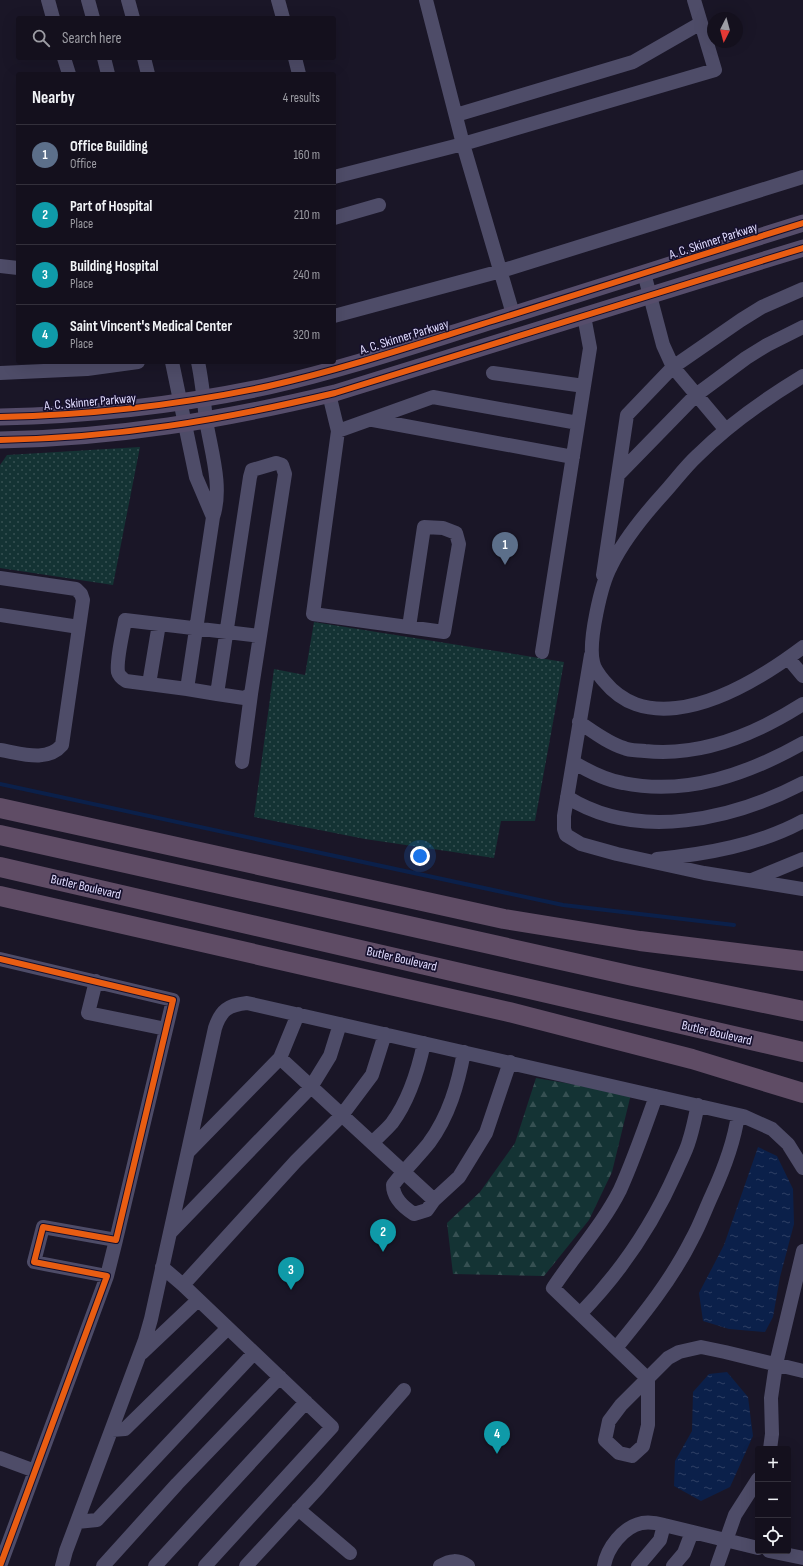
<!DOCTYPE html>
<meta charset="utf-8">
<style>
:root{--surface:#14101d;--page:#1d1926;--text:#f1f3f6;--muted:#9d9da4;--line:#33303b;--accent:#db2777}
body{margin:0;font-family:"Sofia Sans Condensed",sans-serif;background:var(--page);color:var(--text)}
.controls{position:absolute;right:12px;bottom:12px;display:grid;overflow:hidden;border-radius:4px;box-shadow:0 4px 16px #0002}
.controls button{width:36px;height:36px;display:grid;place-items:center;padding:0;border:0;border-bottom:1px solid var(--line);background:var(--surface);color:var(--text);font:20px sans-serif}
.compass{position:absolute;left:707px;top:12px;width:36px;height:36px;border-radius:50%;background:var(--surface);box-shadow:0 4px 16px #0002;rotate:186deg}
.you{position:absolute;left:420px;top:856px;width:14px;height:14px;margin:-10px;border:3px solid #fff;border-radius:50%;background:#1a73e8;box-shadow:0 0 0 6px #1a73e833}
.badge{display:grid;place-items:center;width:26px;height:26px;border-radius:50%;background:var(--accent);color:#fff;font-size:13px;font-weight:700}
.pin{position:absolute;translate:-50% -33px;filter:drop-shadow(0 1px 2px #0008)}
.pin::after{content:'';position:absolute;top:21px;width:14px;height:12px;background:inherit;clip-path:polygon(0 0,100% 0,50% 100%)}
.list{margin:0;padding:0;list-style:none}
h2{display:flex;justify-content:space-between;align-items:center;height:52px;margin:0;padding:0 16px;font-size:17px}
h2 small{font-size:13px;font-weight:400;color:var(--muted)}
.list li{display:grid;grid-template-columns:26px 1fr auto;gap:12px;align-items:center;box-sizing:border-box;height:60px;padding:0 16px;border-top:1px solid var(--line)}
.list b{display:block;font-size:15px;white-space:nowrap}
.list p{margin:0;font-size:13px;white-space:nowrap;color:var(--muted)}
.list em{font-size:13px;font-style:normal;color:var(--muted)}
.icon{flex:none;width:22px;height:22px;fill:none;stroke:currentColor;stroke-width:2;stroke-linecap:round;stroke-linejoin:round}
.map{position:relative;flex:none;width:803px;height:1566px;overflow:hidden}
.search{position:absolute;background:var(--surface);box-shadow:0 4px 16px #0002;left:16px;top:16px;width:320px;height:44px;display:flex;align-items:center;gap:10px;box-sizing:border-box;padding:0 14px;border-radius:4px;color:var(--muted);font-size:15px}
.panel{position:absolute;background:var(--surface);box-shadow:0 4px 16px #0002;left:16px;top:72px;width:320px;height:292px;border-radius:4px}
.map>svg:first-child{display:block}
.green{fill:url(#green-dots)}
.forest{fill:url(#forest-firs)}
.water{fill:url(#water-ripples)}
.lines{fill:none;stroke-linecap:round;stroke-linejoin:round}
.stream{stroke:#0b204a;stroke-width:4}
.minor{stroke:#4e4c68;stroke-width:14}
.major{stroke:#564d6b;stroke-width:17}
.highway{stroke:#5f4c65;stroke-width:20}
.cycleway-casing{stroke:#16102d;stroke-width:8}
.cycleway{stroke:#e95d12;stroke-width:6}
.labels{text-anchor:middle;stroke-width:3.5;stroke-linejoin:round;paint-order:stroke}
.street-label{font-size:13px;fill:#e1dcff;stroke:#16102d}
</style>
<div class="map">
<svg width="803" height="1566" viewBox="0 0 803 1566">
<defs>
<pattern id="green-dots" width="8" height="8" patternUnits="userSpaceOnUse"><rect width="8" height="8" fill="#143334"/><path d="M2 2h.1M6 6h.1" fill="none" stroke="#365052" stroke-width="1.8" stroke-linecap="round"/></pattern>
<pattern id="forest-firs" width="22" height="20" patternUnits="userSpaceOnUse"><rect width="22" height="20" fill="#143334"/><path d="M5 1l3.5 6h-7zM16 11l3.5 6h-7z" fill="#365052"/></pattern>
<pattern id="water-ripples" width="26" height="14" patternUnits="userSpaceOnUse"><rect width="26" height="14" fill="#0b204a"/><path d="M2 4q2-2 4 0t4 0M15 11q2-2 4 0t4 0" fill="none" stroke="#2e4065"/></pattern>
</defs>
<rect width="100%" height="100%" fill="#1a1627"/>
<path class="green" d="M140 447 113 585 0 568V465L7 455Z
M314 622 564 662 535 821H501L494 858 365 839 254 817 274 669 305 675Z"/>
<path class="forest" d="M536 1078 631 1094 612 1172 589 1220 544 1276 453 1274 447 1223 480 1192 515 1143Z"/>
<path class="water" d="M758 1147 777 1156 793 1189 794 1224 780 1277 773 1317 765 1332 729 1329 703 1321 699 1293 724 1245Z
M727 1372 748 1397 753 1436 730 1487 701 1501 674 1486 675 1461 692 1431 693 1392 709 1374Z"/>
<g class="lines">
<path class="stream" d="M0 784 563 905 734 925"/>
<path class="minor" d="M48 0 53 18
M88 0 93 18
M128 0 133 18
M278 0 283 18
M426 0 463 144 513 314
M64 58 69 74
M104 58 108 74
M144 58 148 74
M295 58 299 74
M456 115 633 62 701 23
M334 177 463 144 715 70 694 0
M334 218 379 205
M0 266 18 268
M644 273 663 345 673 367 726 430
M334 316 501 271 803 177
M172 362 196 477 213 517
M198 362C202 381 204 401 206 420 211 451 223 487 213 517L187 689 217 694 250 477 252 470 276 463 282 465 285 474 251 694 244 698 217 694
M0 373 87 369 138 362
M493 373 584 386
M803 376C765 399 729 424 697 456 685 467 675 481 664 493 644 515 624 539 611 566 601 584 588 642 593 662 594 669 599 675 604 681 623 704 646 711 676 708 721 703 767 674 803 647
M329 394 338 431 313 614 444 632 459 544 456 533 443 528 424 527 409 627
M373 420 573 457
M338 431 433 397 578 423
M618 475 696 395 746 358 767 345 803 327
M603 575 627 415 673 367 741 320 762 307 803 289
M0 578 76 589 81 594 83 600 62 745C47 763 20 753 0 750
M0 615 79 627
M542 652 590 348 584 316
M591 655 564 816V829L566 835 581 844 617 854 704 873 803 889
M788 658 803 676
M149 684 159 624
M187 689 126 681C123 679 119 676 118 672 116 660 123 633 125 620L260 636
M579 722C594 732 608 743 624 748 630 751 638 750 645 751 702 757 756 734 803 704
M242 762 251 694
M573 762C588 771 605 780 623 783 687 796 748 774 803 743
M567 797C638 842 734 819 803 783
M657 859C706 854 759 845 803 821
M752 880 803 859
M0 959 173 1000 116 1240 43 1227 34 1262 107 1276 0 1566
M96 981 88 1013 166 1029
M280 1058 434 1200 459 1177 486 1133 510 1062
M656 1096C645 1127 634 1159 620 1190 603 1224 574 1256 553 1288L648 1379V1425L643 1446 632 1456 619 1453 605 1440 609 1421 621 1405 668 1358 679 1352 701 1347 725 1352 803 1371
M372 1143C379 1136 386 1130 392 1123 409 1100 418 1071 424 1043
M188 1152 280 1058 298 1014
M434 1200 427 1210 414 1214C403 1207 393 1198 393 1185 404 1170 418 1157 429 1143 449 1116 458 1084 464 1052
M170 1233 311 1087 330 1056 340 1024
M162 1267 183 1285 296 1161 342 1115 372 1075 385 1034
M107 1276 116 1240
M183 1285 332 1427 205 1566
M580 1314C621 1272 652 1226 676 1172 680 1162 686 1152 689 1141 693 1129 695 1117 698 1105
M616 1348C644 1314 672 1279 692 1239 700 1225 705 1210 712 1195 724 1169 734 1143 738 1115
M142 1353 198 1300
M112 1430 125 1429 228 1328
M770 1449 772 1434 771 1398 776 1364 803 1251
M0 1458 35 1471
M298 1509 350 1553
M77 1522 97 1520 254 1353
M769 1551 803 1558
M62 1566 66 1551 145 1340 151 1319 215 1028C221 1010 228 1005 247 1003L743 1116 772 1129 788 1144 803 1168
M103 1566 177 1484 280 1377
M155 1566 306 1402
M246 1566 319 1487 404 1390
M440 1566C450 1560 458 1559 468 1566
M604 1566C607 1548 623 1527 642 1523 649 1522 657 1523 664 1525L758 1548
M638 1566 660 1540 664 1525
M673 1566 684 1553 692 1532
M717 1566 735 1515 758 1479"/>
<path class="major" d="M0 417C90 415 180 405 269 386 349 368 427 341 505 317 604 286 704 254 803 223
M0 440C116 438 222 420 335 393L803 248"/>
<path class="highway" d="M0 808 504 919 640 941 803 961
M0 835 633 976 803 1011
M0 867 803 1052
M0 896 509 1012 692 1059 803 1093"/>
<defs>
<path id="cycleway" d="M0 417C90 415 180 405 269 386 349 368 427 341 505 317 604 286 704 254 803 223
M0 440C116 438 222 420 335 393L803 248
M0 959 173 1000 116 1240 43 1227 34 1262 107 1276 0 1566"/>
</defs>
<use href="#cycleway" class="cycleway-casing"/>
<use href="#cycleway" class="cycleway"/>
</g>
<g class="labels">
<g class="street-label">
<text transform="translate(713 240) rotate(-18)" y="5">A. C. Skinner Parkway</text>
<text transform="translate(404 336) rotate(-17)" y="5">A. C. Skinner Parkway</text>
<text transform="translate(90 401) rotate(-5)" y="5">A. C. Skinner Parkway</text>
<text transform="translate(86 886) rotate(13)" y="5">Butler Boulevard</text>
<text transform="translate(402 958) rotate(13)" y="5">Butler Boulevard</text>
<text transform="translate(717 1032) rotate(13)" y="5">Butler Boulevard</text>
</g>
</g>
</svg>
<div class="controls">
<button>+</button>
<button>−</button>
<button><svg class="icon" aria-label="locate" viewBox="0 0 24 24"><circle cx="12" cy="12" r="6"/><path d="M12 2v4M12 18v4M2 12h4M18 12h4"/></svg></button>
</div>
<svg class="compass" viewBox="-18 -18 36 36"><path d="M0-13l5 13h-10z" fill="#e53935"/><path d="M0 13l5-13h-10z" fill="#9d9da4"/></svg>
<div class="you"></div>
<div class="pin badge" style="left:505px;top:565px;background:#5c6f8a">1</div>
<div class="pin badge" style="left:383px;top:1252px;background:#0f9aa8">2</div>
<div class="pin badge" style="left:291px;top:1290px;background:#0f9aa8">3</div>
<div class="pin badge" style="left:497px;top:1454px;background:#0f9aa8">4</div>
<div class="search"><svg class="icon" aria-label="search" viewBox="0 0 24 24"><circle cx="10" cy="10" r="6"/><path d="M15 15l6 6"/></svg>Search here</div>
<section class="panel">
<h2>Nearby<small>4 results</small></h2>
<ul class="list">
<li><span class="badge" style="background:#5c6f8a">1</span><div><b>Office Building</b><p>Office</p></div><em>160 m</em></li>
<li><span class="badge" style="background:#0f9aa8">2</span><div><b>Part of Hospital</b><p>Place</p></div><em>210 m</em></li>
<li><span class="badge" style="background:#0f9aa8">3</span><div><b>Building Hospital</b><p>Place</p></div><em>240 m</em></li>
<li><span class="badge" style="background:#0f9aa8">4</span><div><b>Saint Vincent's Medical Center</b><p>Place</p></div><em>320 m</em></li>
</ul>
</section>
</div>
